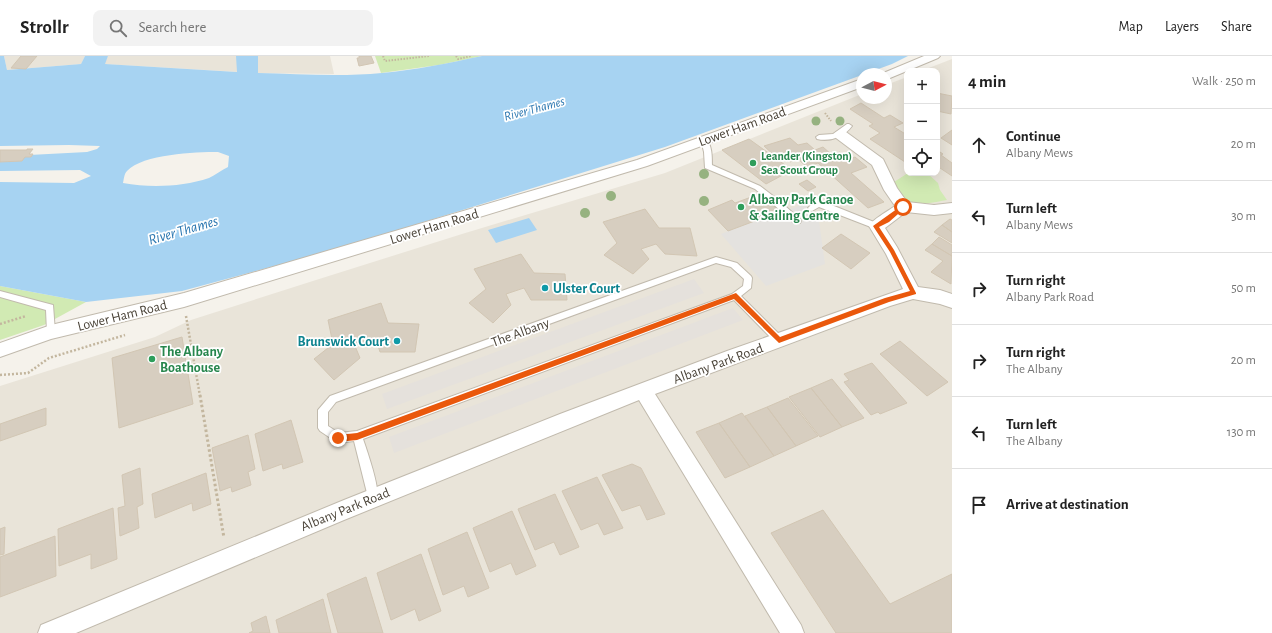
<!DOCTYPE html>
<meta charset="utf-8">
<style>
:root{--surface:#fff;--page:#f2f2f2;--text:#222;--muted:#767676;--line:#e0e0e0}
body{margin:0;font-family:"Alegreya Sans",sans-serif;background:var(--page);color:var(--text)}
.controls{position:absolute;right:12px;top:12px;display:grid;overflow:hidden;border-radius:8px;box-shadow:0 4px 16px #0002}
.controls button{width:36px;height:36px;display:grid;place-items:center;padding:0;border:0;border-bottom:1px solid var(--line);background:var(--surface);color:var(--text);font:20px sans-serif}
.compass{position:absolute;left:856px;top:12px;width:36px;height:36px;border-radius:50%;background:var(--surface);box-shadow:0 4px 16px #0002;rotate:83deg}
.stop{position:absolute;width:12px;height:12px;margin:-9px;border:3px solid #ea580c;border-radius:50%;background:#fff}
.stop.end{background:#ea580c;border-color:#fff;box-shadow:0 1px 4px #0008}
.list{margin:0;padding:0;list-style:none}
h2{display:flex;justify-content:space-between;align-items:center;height:52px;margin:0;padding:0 16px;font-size:17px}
h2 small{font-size:13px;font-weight:400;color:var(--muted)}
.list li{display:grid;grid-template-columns:26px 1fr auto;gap:12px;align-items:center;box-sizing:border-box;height:72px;padding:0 16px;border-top:1px solid var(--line)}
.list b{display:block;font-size:15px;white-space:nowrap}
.list p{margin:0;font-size:13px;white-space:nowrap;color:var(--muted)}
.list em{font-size:13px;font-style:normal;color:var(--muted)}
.icon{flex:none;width:22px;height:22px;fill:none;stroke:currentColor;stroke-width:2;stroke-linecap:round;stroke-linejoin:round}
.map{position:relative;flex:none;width:952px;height:577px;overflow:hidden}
header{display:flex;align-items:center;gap:24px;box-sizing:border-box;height:56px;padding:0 20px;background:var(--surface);border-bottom:1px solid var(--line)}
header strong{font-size:19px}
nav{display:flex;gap:22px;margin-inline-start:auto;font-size:14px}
.search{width:280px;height:36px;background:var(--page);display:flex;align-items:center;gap:10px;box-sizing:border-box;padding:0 14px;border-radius:8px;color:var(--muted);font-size:15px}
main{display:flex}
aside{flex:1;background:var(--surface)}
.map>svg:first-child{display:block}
.residential{fill:#e9e4d9}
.industrial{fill:#e5e1dc}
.green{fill:#d1eab3}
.parking{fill:#e4e2df}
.water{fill:#a7d3f2;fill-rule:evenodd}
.building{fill:#d7cec0;stroke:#d2c6b3}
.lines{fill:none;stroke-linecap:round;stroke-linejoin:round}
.lane-casing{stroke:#c1baad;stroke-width:2}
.street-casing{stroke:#c1baad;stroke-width:2}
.path-far2{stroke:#c3b69e;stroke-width:2;stroke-dasharray:1.5 1.5;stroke-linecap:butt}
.path-far1{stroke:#c3b69e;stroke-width:2.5;stroke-dasharray:2 2;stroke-linecap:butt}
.path{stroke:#c3b69e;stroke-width:3;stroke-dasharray:2.5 2.5;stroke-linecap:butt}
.lane{fill:#fff;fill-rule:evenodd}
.street{fill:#fff;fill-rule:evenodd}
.tree{fill:#96b280}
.route{fill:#ea580c}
.leisure-dot{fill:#2e9e5b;stroke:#fff;stroke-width:1.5}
.culture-dot{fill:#0f9aa8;stroke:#fff;stroke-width:1.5}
.labels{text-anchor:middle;stroke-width:3.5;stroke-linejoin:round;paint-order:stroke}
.far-leisure-label{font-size:12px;font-weight:bold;fill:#27864d;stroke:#fff;text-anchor:start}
.far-water-label{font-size:13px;font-style:italic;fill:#2d78b1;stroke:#fff}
.street-label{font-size:14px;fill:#4a4338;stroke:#fff}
.leisure-label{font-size:14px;font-weight:bold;fill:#27864d;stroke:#fff;text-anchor:start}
.culture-label{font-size:14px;font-weight:bold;fill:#0d838f;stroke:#fff;text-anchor:start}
.water-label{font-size:15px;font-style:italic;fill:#2d78b1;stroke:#fff}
</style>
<header>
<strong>Strollr</strong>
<div class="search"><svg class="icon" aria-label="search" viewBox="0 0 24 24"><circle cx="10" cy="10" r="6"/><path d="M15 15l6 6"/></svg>Search here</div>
<nav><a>Map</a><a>Layers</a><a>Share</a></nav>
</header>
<main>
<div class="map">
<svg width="952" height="577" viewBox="0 0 952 577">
<rect width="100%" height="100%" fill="#f5f2eb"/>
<path class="residential" d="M0 0H85L81 8 7 14 4 0Z
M108 0H330L334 18 258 17 104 8Z
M952 3V577H0V330L155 281 191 264 316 224 462 178 665 117 862 38V42H886V29L907 21V117H937V15H921Z"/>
<path class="industrial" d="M694 223 704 237 387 353 382 338Z
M733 252 743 264 394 397 389 381Z"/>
<path class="green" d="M375 0H482L439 9 381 17Z
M908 117H927L938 127 940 134 947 144C934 146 915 152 904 142 900 138 897 131 894 126Z
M0 230 86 246 44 269 0 284Z"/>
<path class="parking" d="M804 147 818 158 825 208 766 230 721 178 781 155 794 152Z"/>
<path class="water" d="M0 0H4L7 14 81 8 85 0H108L105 8 237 16 236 0H258V17C299 18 341 21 382 17 415 14 449 7 482 0H908L892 8 665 91 337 193 182 235 86 246 0 230V126L74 127 91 120 80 114 0 115V104L10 100 87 96 97 93 100 90 69 89 0 90ZM218 96 229 100 228 111C222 114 215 119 209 122 182 131 150 132 123 127 124 123 124 118 127 115 143 98 195 96 218 96Z
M529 162 537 174 496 187 488 174Z"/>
<path class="building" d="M21 0H37L26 13 11 12Z
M359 0H371L374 7 359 10 357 2H359Z
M937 37 952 40 951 58 937 55Z
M861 47 884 62 890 59 903 67 894 71 907 79V105L905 106 870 83 880 77 869 70 873 68 850 53Z
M952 74V89L941 82Z
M790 82 798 89 807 87 815 94 823 91 832 99 840 96 848 104 855 101 867 111 851 117 884 146 868 152 818 107 807 111 798 103 790 106 783 99 776 101 764 90Z
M749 83 792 114 766 128 722 94Z
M27 93H33L29 98H33L31 101H25L22 105 0 106V94H27Z
M937 94 943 98 941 99 952 107V120L937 110Z
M807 124 816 131 808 135 799 128Z
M754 140 759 145 765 142 777 153 757 161 760 163 728 175 708 154 732 144 735 147Z
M645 153 659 172H690L697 200 665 198 656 188 641 193 649 203 633 218 604 199 617 187 603 166Z
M950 163 952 164V176L942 169Z
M942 169 952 176V187L934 176Z
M841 178 870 197 851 213 822 192Z
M939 181 952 189V200L932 188Z
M932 188 952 200 951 228 931 216 943 205 925 194Z
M521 198 534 217 565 218 567 244H531L524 232 506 238 511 249 493 267 469 247 486 233 474 213Z
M381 247 388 267 419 268 415 296H380L376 283 355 290 360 302 334 324 314 303 333 288 328 264Z
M182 281 193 348 119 372 112 302Z
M900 285 948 326 927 340 880 298Z
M872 307 907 347 880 358 878 356 871 359 844 326 849 324 844 318Z
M832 323 864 362 842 371 811 332Z
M811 332 842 371 820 381 789 341Z
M788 342 818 380 796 390 767 351Z
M767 351 796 390 774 400 745 360Z
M46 352V369L0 385V368Z
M742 357 774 400 750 411 719 367Z
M291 364 303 406 283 413 282 408 263 415 255 378Z
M719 367 750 411 725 422 696 376Z
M248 379 255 413 248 416 251 429 232 436 231 431 220 435 212 392Z
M632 408 641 412 665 458 647 464 640 449 622 455 602 419Z
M140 412 143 448 137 451 139 472 120 480 118 452 125 450 122 419Z
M206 417 211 448 193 455 192 447 155 462 152 438Z
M597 421 623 472 604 479 598 467 581 474 562 435Z
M555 438 579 491 560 499 554 486 535 494 518 453Z
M113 452 117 503 91 513V498L59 510 58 473Z
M823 454 890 548 952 518V577H836L771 477Z
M512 455 536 510 516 519 511 507 490 516 473 472Z
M5 471 4 498 0 499V473Z
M467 476 489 532 468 541 464 530 443 539 428 493Z
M55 480 56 520 0 541V501Z
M421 498 441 555 419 565 415 553 391 564 377 517Z
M366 521 383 577H338L327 538Z
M323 543 331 577H279L276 564Z
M266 560 270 577H249L253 575 251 567Z"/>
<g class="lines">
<defs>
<path id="lane" d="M847 68H849L852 70C844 81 830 86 817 83L816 81 819 79 833 78Z
M702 82H704C712 86 712 100 712 109L760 130 777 143 800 163 801 165 800 167H794L772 147 755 133 705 112 704 96 701 84Z
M809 140 879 168 880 170 876 173 819 151 812 155 809 154 808 152 812 148 805 143Z
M716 201 737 207 751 220 752 222 751 232 741 240 782 281 783 284 782 287H776L734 244 363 383C367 395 381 434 377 445L373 446 369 445 354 385 338 387 320 375 318 372V354L330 340ZM716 207 731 211 744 223 743 230 732 238 357 375 339 377 328 370V356L336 346Z
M0 235 53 249 55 276 54 279H48L47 276 46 254 0 241Z"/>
<path id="street" d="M924 0H940L938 2 890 22 886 23V18H881Z
M862 23V31L647 110 184 251 51 283 0 301V287L51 269 184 237 637 104Z
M841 75 846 76 883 103 897 132 907 146 934 149 952 147V157L934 159 906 156 885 172 897 191 918 231 940 234 952 238V252L940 248 913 243 890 250 655 338 801 569 804 577H780L639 344 344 464 76 577H38L41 569 344 444 560 358 727 295 903 233 886 198 869 170C872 164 888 155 895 150L884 134 872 109 836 82 835 79 836 76Z"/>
</defs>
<use href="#lane" class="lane-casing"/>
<use href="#street" class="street-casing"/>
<path class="path-far2" d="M383 0 385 5 429 0
M456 0 458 3 471 0
M825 57 831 65"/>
<path class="path-far1" d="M186 260 200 340
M0 268 26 260
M0 319 28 317 49 302 125 279"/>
<path class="path" d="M200 339 224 482"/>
<use href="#lane" class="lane"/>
<use href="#street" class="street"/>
</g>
<g class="tree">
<circle cx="816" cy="65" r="4.5"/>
<circle cx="840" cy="65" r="4.5"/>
<circle cx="704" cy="118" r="5"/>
<circle cx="611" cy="140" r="5"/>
<circle cx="704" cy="145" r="5"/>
<circle cx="585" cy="157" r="5"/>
</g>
<path class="route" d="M901 150 906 151 889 166 879 171 894 194 916 237V238L889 246 779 287 734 243 357 384 338 386 335 382 338 379 357 377 736 237 780 281 885 242 910 235 890 196 873 170Z"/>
<g class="leisure-dot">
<circle cx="753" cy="107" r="4"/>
<circle cx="741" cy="151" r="4"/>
<circle cx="152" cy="303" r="4"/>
</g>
<g class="culture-dot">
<circle cx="545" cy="232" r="4"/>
<circle cx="397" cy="285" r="4"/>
</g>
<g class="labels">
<g class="far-leisure-label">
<text x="761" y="104">Leander (Kingston)<tspan x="761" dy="14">Sea Scout Group</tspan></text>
</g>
<g class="far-water-label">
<text transform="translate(534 52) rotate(-15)" y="5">River Thames</text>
</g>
<g class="street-label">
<text transform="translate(742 70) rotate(-20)" y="5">Lower Ham Road</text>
<text transform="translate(434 170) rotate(-17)" y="5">Lower Ham Road</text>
<text transform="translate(122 259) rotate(-14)" y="5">Lower Ham Road</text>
<text transform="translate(520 276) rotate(-20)" y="5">The Albany</text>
<text transform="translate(718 307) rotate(-20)" y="5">Albany Park Road</text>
<text transform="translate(345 453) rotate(-22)" y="5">Albany Park Road</text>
</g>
<g class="leisure-label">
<text x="749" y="148">Albany Park Canoe<tspan x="749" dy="16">&amp; Sailing Centre</tspan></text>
<text x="160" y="300">The Albany<tspan x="160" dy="16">Boathouse</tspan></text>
</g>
<g class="culture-label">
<text x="553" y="237">Ulster Court</text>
<text x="389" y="290" text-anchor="end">Brunswick Court</text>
</g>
<g class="water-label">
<text transform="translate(183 174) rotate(-16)" y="5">River Thames</text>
</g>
</g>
</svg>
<div class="controls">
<button>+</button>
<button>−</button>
<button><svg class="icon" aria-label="locate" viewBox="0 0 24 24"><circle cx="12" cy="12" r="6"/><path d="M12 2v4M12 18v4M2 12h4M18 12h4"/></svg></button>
</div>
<svg class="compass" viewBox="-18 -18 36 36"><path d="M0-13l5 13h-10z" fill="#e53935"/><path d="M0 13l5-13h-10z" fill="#767676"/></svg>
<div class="stop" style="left:903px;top:151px"></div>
<div class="stop end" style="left:338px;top:382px"></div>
</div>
<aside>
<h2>4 min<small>Walk · 250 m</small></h2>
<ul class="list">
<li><svg class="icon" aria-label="ahead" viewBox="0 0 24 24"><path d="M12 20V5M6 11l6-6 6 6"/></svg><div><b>Continue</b><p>Albany Mews</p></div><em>20 m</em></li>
<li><svg class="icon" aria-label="left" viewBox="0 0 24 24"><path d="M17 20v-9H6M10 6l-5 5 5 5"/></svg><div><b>Turn left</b><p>Albany Mews</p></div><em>30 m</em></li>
<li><svg class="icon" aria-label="right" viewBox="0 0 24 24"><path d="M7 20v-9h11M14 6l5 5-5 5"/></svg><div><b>Turn right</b><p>Albany Park Road</p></div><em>50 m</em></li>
<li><svg class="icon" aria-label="right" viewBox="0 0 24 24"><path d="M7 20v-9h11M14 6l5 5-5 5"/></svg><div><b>Turn right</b><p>The Albany</p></div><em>20 m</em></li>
<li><svg class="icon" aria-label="left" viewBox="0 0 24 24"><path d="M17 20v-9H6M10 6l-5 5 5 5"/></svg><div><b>Turn left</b><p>The Albany</p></div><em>130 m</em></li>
<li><svg class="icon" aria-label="arrive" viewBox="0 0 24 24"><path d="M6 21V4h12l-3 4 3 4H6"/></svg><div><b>Arrive at destination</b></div></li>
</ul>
</aside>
</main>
